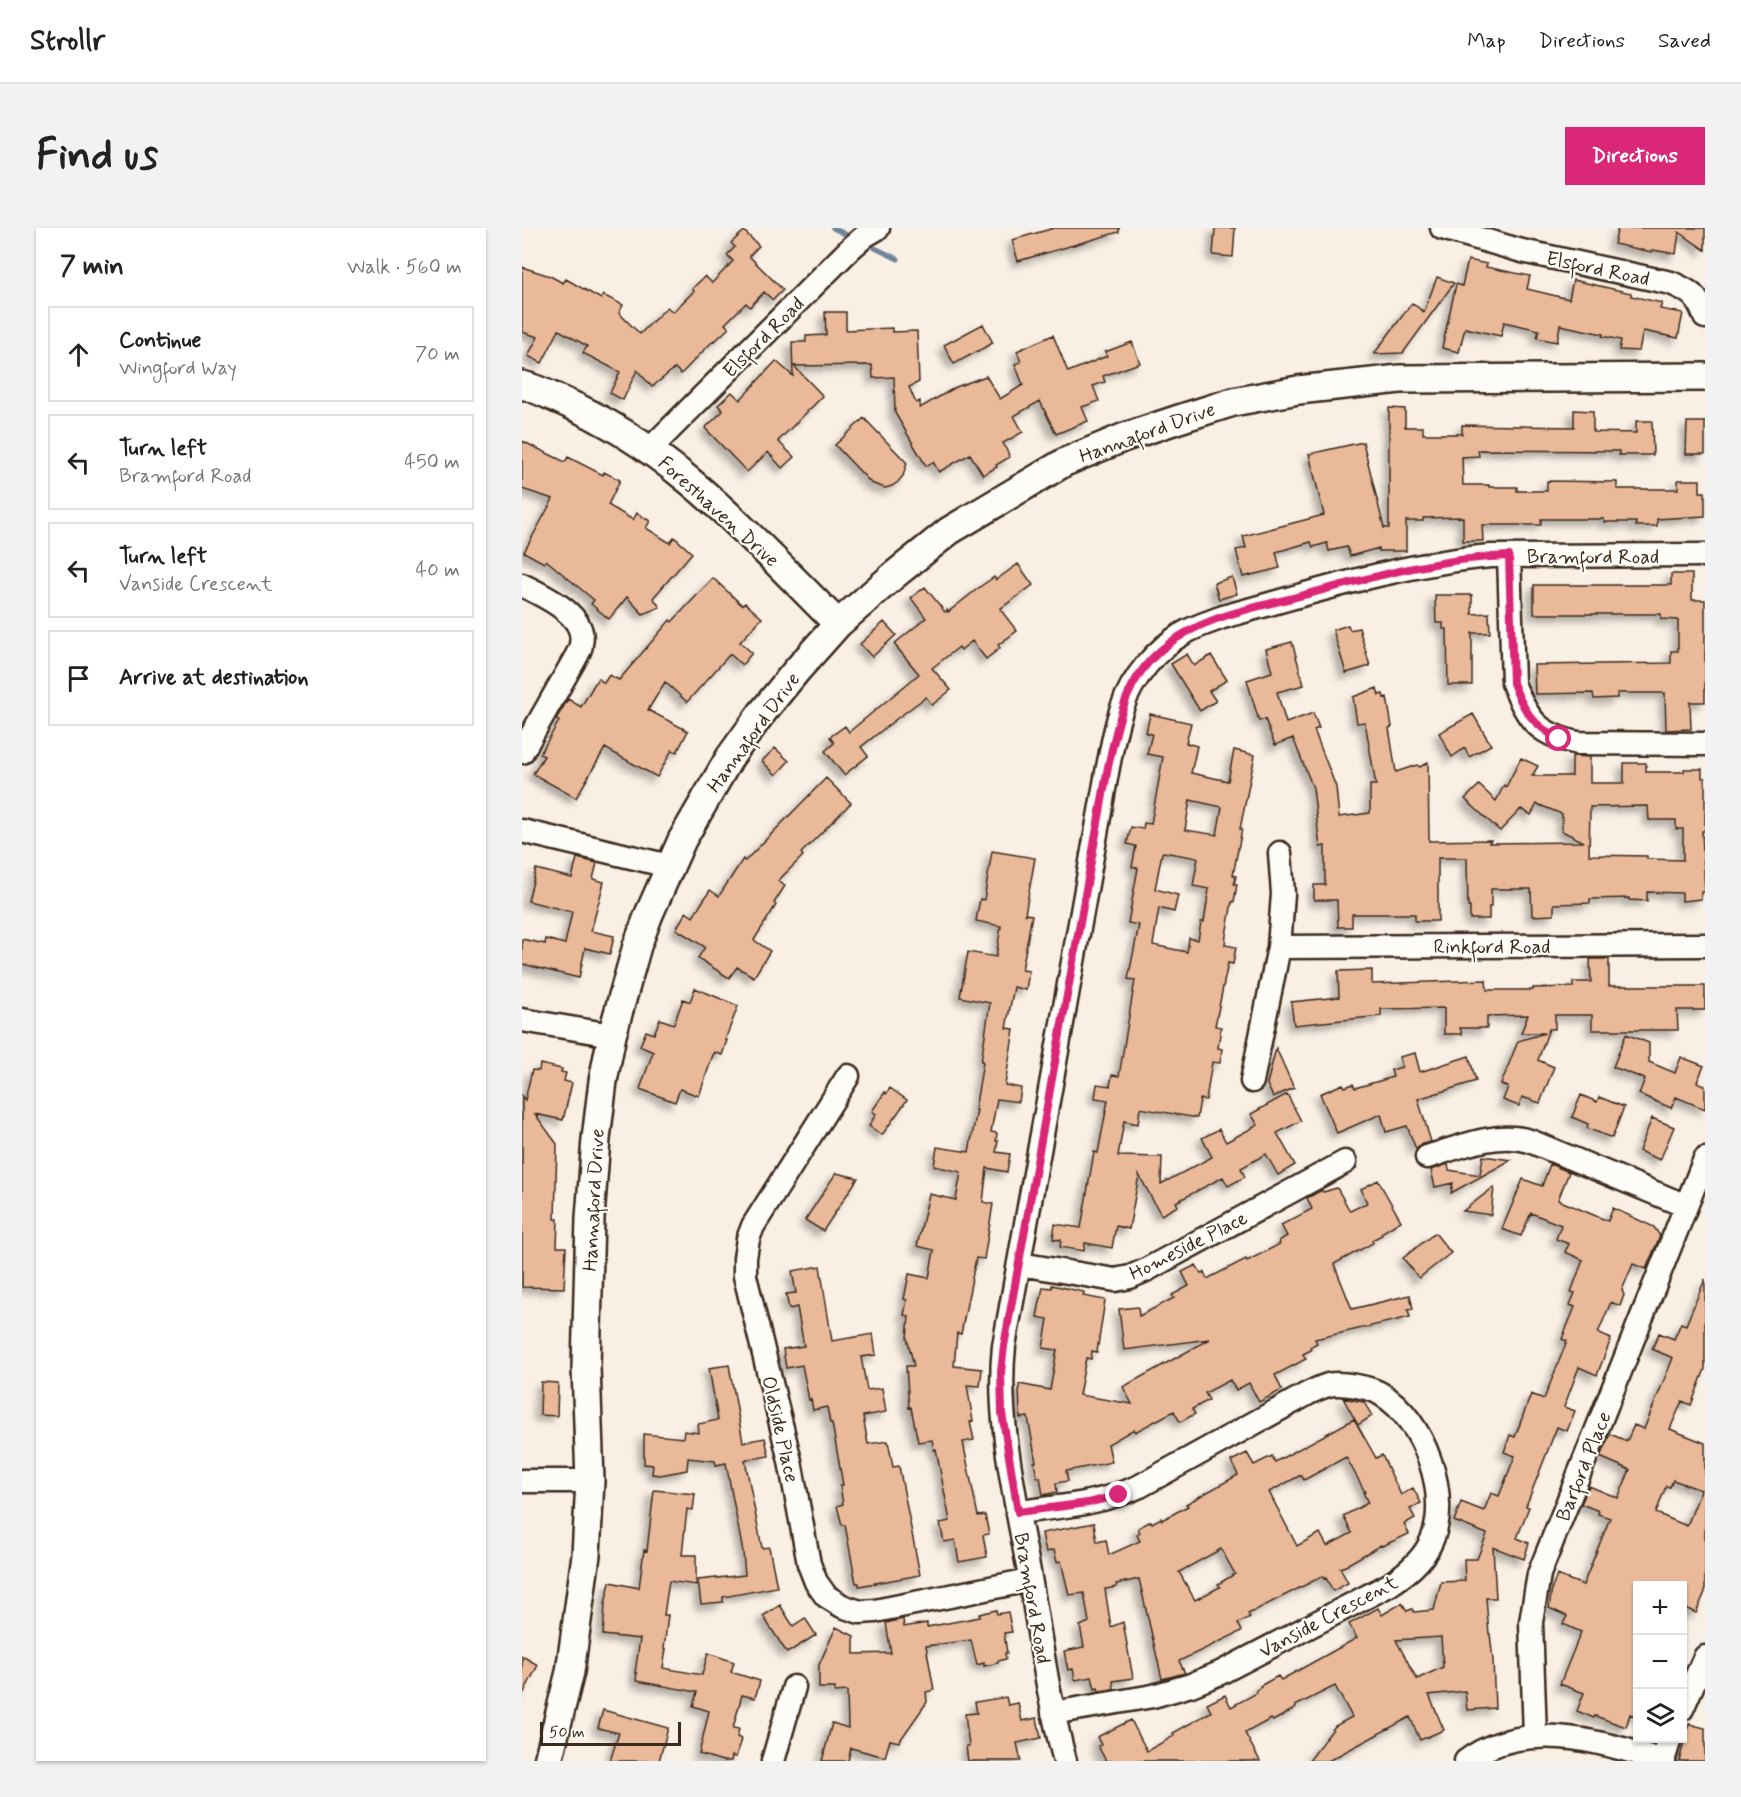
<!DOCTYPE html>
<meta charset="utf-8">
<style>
:root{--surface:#fff;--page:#f2f2f2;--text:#222;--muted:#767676;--line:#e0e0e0;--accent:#db2777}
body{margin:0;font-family:Mynerve,sans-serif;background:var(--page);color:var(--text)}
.controls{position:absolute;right:18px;bottom:18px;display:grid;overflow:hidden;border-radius:0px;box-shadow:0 2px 4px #0004}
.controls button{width:54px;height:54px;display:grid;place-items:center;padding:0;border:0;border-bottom:2px solid var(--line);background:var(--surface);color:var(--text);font:30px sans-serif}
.scale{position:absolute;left:18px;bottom:15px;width:141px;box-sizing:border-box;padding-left:6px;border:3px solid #3b2a1e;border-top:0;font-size:16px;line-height:21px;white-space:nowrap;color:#3b2a1e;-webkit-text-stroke:4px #fdfcf7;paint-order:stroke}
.stop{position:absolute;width:18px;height:18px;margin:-14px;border:4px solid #db2777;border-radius:50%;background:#fff}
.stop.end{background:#db2777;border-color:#fff;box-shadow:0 2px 6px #0008}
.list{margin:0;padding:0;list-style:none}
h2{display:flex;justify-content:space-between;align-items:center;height:78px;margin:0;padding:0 24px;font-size:26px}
h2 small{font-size:20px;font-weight:400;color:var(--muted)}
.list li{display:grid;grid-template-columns:39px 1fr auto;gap:18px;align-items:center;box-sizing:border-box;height:96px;margin:0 12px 12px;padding:0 12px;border:2px solid var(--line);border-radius:0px}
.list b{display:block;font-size:22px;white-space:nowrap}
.list p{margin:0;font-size:20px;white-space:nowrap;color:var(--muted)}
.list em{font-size:20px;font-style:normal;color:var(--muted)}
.icon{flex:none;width:33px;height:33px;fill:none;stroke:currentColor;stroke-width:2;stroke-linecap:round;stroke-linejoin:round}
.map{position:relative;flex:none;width:1183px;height:1533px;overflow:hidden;border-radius:0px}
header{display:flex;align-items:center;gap:36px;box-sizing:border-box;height:84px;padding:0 30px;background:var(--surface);border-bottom:2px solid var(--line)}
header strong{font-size:28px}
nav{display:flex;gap:33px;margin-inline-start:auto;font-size:21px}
.intro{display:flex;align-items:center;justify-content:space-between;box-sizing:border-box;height:144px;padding:0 36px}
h1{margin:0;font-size:42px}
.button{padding:15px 27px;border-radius:0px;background:var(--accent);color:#fff;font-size:21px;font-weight:700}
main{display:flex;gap:36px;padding:0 36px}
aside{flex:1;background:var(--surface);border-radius:0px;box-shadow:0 2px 4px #0004}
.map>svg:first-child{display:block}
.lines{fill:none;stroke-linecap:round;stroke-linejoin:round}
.stream{stroke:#70859b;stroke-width:5}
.building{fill:#e9b999;stroke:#3b2a1e;stroke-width:1.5;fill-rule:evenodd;filter:url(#shadow)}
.minor-casing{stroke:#3b2a1e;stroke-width:27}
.tertiary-casing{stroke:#3b2a1e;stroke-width:32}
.minor{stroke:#fdfcf7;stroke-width:22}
.tertiary{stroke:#fdfcf7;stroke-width:27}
.route{stroke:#db2777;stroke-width:8}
.labels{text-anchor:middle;stroke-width:4.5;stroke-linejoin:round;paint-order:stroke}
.street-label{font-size:20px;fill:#3b2a1e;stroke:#fdfcf7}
</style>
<header>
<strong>Strollr</strong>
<nav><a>Map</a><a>Directions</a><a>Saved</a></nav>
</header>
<div class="intro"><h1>Find us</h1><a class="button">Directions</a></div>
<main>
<aside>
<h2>7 min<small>Walk · 560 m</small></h2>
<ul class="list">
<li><svg class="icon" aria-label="ahead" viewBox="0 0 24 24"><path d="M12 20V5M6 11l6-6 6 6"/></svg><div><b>Continue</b><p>Wingford Way</p></div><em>70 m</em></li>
<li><svg class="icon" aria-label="left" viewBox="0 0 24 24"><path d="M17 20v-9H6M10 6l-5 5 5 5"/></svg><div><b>Turn left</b><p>Bramford Road</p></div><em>450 m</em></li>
<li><svg class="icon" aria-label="left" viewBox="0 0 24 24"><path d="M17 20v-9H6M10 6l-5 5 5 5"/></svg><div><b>Turn left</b><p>Vanside Crescent</p></div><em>40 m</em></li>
<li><svg class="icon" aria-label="arrive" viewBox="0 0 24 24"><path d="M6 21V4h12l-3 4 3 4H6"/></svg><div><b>Arrive at destination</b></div></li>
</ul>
</aside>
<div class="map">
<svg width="1183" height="1533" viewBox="0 0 1183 1533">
<defs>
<filter id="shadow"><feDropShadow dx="-5.5" dy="5.5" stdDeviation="3" flood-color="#0004"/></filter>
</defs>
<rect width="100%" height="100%" fill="#f9efe4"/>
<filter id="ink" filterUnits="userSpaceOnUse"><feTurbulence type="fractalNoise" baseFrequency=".0167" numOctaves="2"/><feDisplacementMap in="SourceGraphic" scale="12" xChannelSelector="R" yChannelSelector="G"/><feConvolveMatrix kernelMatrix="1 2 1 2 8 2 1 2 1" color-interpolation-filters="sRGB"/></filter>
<g filter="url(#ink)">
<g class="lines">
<path class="stream" d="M311 0 323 6
M353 20 376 31"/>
</g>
<path class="building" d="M532 0H597V4L496 33 490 12Z
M693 0H713L711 29 691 27Z
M1096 0H1183V22L1157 4 1154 26 1130 22V24L1092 16Z
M222 3 237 18 227 28 261 62 251 72 242 64 228 79 224 75 203 96 207 100 193 113 192 112 159 146 153 140 130 159 115 142 101 172 88 165 98 144 61 125 65 118 37 102 20 135 6 128 16 109 0 104V39L28 48 41 55 44 51 79 71 81 67 101 77 97 85 118 106 145 79 151 84 172 63 170 61 183 48 190 55 211 33 205 27 213 19 209 15Z
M946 32 965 36 964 39 1008 48 1005 61 1047 71 1051 52 1109 65V68L1140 75 1138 81 1161 85 1156 110 1121 103 1117 123 1097 122 1099 112 1080 108 1081 106 1038 97 1035 114 1015 110 1017 102 982 94 979 108 943 100 937 124 920 120 934 56 940 58Z
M915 49 932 55 881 125 852 126 890 75 902 84Z
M303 84H324V102L370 100V104L395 103 397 154 387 159 394 175 398 173V180L434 159 464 148 478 171 501 157 493 136 499 134 495 123 531 107 546 144 585 128 583 124 610 114 618 135 581 148 583 154 571 158 577 173 560 179 566 193 534 206 518 173 492 188 501 204 481 215 488 229 474 237 475 239 461 247 448 226 417 244 411 234 404 238 373 185 372 149 351 150 350 137 272 138 301 168 256 213 272 229 260 240 246 224 225 244 183 200 201 183 196 177 210 164 218 172 254 133 271 148 270 114H284V108L304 107Z
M461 96 471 115 432 136 422 117Z
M867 180 883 181V199H901V206H940V197L1052 199V182L1071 183V204L1114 205V193H1130L1131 227H1097V223L956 222 957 228 940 229 941 257H967V259H995V263H1025V253L1095 254V261H1156V252H1178V264H1183V288L1135 291V298H1114V294H1082V291H1019V297H960L961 313H941V289L901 290V293H884V323H857V320L828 328 825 319 807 323 805 315 791 319 789 314 754 324 758 340 721 349 714 322 724 320 721 308 802 287 787 226 841 214 862 300H867Z
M342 190 385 235 381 248 376 254 370 258 363 260 349 255 313 217Z
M1165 194H1183V226H1164Z
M0 213 43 234 46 229 81 247 82 244 98 252 86 277 111 292 115 285 128 293 124 300 148 315 152 309 170 325 131 370 138 379 121 386 105 369 87 391 69 376 72 372 24 332 22 335 2 324 31 271 0 261Z
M496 336 511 357 478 381 495 403 476 417 478 420 464 431 450 413 439 422 437 419 410 440 429 462 410 477 404 469 373 492 339 519 346 528 322 547 303 523 312 515 308 509 323 498 327 504 397 446 372 416 404 390 389 370 403 359 423 384 425 382 426 384 459 358 472 349 474 352Z
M1149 346H1170V372H1183V474H1168L1169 501 1144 502 1143 465H1095V470L1072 471 1071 465 1013 466 1012 437 1149 435V423H1156V392L1139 391V386H1012V357H1149Z
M710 349 715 366 697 371 692 355Z
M191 350 220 377 223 375 240 390 218 414 230 425 220 437 208 426 165 474 143 454 126 482 166 503 155 524 150 522 135 549 83 520 54 570 11 546 22 528 18 526 37 493 34 491 46 471 59 479 76 450 82 455 87 447 97 452 148 392 150 394Z
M913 367H950V386L967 385 968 405H950V457H926L925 401H921V395H914Z
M362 394 374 407 350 429 338 416Z
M826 397 828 402 837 400 848 438 824 445 811 402Z
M770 414 782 457 755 464 764 495 791 485 797 500 792 502 814 559 817 589 848 585V557H854L843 494 835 495 831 469 855 460 857 467 861 466 862 470 865 469 870 499 867 500 874 544 895 537 898 539 906 534 907 613 969 612 967 615 1062 614 1040 603V586L1015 576 1009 587 999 581 978 603 943 571 957 557 974 573 982 557 984 559 999 530 1016 538 1010 548H1050V528L1068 529V555H1102V535H1124V544H1162V541H1180V550H1183V603H1180L1183 664H1179V671L1160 673V665L1125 664V673L1107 672V670L1068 671V675L1032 676V687L1010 688 1009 661H969V679H967V691H948V679H946L945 630H916V693H893V686H830V699H816L815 672H792V657H803V618L798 619 791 560 771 510 753 517 743 491 737 493 725 452 750 444 744 421ZM1126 578 1127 592H1154V601H1161V632L1125 631V628L1067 627 1068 579Z
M665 426 672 438 689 427 705 452 687 463 694 473 678 483 649 436Z
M628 486 669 495 664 515 675 518 669 545 706 553 712 522 733 527 718 601H720L711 647 714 648 712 656H715L712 674H710L704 707 703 717 714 719 711 736 706 735 693 798 699 799 696 820 700 821 698 835 690 834 684 872 678 871 675 890 618 880 616 896 602 893 596 928 640 929 639 956 690 929 680 910 697 901 704 914 736 897 729 886 765 866 779 893 755 905 773 937 756 947 744 926 719 940 723 949 706 958 701 949 654 974 656 978 639 987 617 947 607 1001 594 998 590 1020 563 1015 562 1023 538 1019 539 1012 531 1011 533 996 559 1000 572 924 576 925 586 872 573 870 575 856 588 858 590 847 597 848 613 752 606 751 617 697 606 695 616 640 610 639 614 618 605 616 609 599 621 601 622 595 629 596 641 529 625 526 630 506 624 505ZM668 572 700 579 695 607 663 602ZM641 624 676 630 671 658 687 661 682 694H679L676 712 667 710 665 724 631 717 637 680 652 684 656 667 633 661 640 625Z
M951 486 969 517 947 529 943 520 930 529 917 505Z
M253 520 267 533 254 547 240 533Z
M304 550 329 575 279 625 281 628 256 653 263 658 252 675 254 677 232 712 248 723 232 749 215 739 207 750 176 730 183 719 154 701 164 684 171 689 188 662 197 668 221 631 223 633Z
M470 623 513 630 503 686 510 687 500 742 507 743 504 762 492 759 484 800 492 801 483 857 499 860 497 874 475 871 469 904 475 905 474 913H476L474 924 488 926 485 944 465 940 461 974 471 976 462 1031 454 1030 439 1106 435 1105 432 1138 460 1141 458 1158 445 1157 451 1193 448 1194 452 1212 441 1214 456 1288 463 1287 467 1306 461 1307 465 1329 437 1334 433 1312 422 1314 418 1295 428 1293 414 1221 412 1222 410 1212 396 1214 389 1179 387 1180 384 1138H392L385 1110 387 1088 382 1087 385 1072 382 1071 387 1046 407 1050 412 1022 395 1018 407 966 434 972 439 944 412 938 415 919 447 924 455 882H453L461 834 459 833 468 775 438 769 446 724 474 729 479 698 454 693 458 671 462 672Z
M55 630 75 635 71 651 82 654 69 703 92 708 88 726 63 720 57 750 0 736V711L23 716 24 711 43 716 50 684 6 673 14 641 50 650Z
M1068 731H1087V758H1183V782H1155L1156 802H1070V787H1033V801H1027L1016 832 1032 839 1018 875 1000 869 997 878 981 872 986 859 979 856 996 813 1023 805H999L1006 787 965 788V800H938L940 806H922V780L859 781V788L772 797 769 774 817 769 816 743 850 742V756L964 752 965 762H1011V760L1051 759V754H1069Z
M173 760 216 778 203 812H205L200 827 192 824 177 868 158 861 153 874 118 861 131 824 118 818 124 803 132 806 138 791 152 796 161 771 168 774Z
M1104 806 1127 815V834L1153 845 1159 829 1182 838 1175 854 1183 858V881L1154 869 1149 880 1117 866 1123 851 1091 839Z
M754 820 772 860 751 869 745 856Z
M893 825 898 844 947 828 954 853 896 871 909 914 900 916 894 921 885 898 864 904 859 886 815 905 798 866 821 856 823 859 831 856 833 860 871 849 869 842 880 839 877 829Z
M18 836 40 841 39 844 44 845 42 853 50 855 41 892 13 886 35 916 33 991H36L35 1019H44L42 1060 0 1059V868L3 872 10 842 17 843Z
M368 860 385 872 360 907 347 898 354 886 350 883 363 864 364 866Z
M1059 867 1075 874 1077 869 1102 879 1090 910 1065 900 1066 896 1050 889Z
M1130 890 1152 899 1138 932 1117 923Z
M961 928 989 932 929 965 931 955 913 959 909 942 926 936 927 942 958 947Z
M1028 936 1047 944 1036 972 1086 993 1091 980 1132 999 1138 1008 1124 1041 1111 1036 1100 1062 1102 1067 1098 1078 1089 1074 1076 1105 1089 1111 1075 1147 1057 1139 1042 1179 1053 1183 1045 1203 1035 1199 1004 1278 1007 1279 995 1310 1007 1315 1002 1331 971 1319 974 1370H964L967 1406H968L971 1432 973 1480 945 1482 943 1463 907 1467 922 1502 898 1512 888 1489 806 1533H787L813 1498 830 1489 813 1458 773 1478 774 1480 751 1493 749 1491 723 1505 738 1533H584L576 1518 579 1517 575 1509 609 1492 625 1523 652 1508 651 1505 689 1484 685 1476 703 1467 709 1479 735 1465 734 1462 739 1459 738 1458 756 1448 759 1452 835 1410 827 1396 856 1380 860 1387 880 1375 885 1383 890 1381 892 1384 912 1382 919 1354 943 1353 942 1331H955L965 1306 932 1293 939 1274 962 1283 969 1265 977 1268 993 1228 982 1224 988 1207 993 1209 1009 1166 1022 1171 1045 1113 1040 1111 1053 1079 1048 1077 1053 1065 1049 1064 1061 1032 1043 1024 1047 1016 1034 1011 1039 997 1009 985 999 1008 980 1001 1001 951 1020 958ZM919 1409 921 1439 895 1451 874 1412Z
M314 945 336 950 301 1003 283 992Z
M856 952 879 993 859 1005 860 1007 850 1012 851 1015 812 1036 830 1081 888 1067 891 1081 886 1082 888 1089 793 1111 795 1115 788 1119 789 1122 781 1126 784 1131 753 1147 760 1162 737 1174 727 1155 714 1162 708 1152 683 1165 687 1172 670 1181 673 1186 658 1194 652 1183 613 1204 612 1201 586 1216 590 1234 544 1243 546 1253 534 1255 535 1264 521 1267 518 1249H515L512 1234H514L506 1189 498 1190 497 1156 528 1162 535 1122 521 1120 526 1091 515 1089 521 1059 530 1060V1057L562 1064 561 1068 583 1072 575 1124 570 1123 569 1131 564 1130 557 1167 610 1176 601 1159 688 1111 602 1122 597 1081 616 1079 617 1088 652 1070 650 1067 667 1058 660 1044 674 1037 679 1045 682 1044 685 1051 724 1031 725 1033 758 1016 757 1013 765 1008 759 997 790 981 785 970 800 962 801 964 815 960 828 983 845 975 839 961Z
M972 959 969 987 941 983Z
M913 1005 929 1025 897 1050 881 1030Z
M298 1038 310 1113 351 1106 354 1127 339 1129 345 1162 360 1160 364 1184 341 1188 346 1216 366 1213 371 1239 377 1238 398 1347 337 1358V1355H334L323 1297H320L315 1278 321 1276 318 1258 321 1257 310 1195H308L305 1179 291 1182 289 1171 287 1172 280 1137 264 1140 261 1121 282 1118 275 1079 267 1081 264 1066 274 1065 270 1043Z
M1183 1051V1141L1169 1177 1160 1173 1148 1201 1183 1215V1364L1174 1385 1161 1379V1358H1116V1489L1108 1486 1104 1499 1073 1488 1072 1490 1055 1483 1062 1465 1038 1456 1059 1404 1041 1396 1045 1388 1027 1380 1030 1360 1035 1347 1061 1357 1088 1290 1076 1286 1077 1283 1059 1276 1067 1258 1096 1270 1108 1242 1078 1229 1088 1206 1105 1213 1112 1197 1122 1201 1151 1130 1130 1121 1137 1105 1152 1111 1159 1095 1164 1097ZM1151 1252 1179 1262 1165 1298 1134 1285 1144 1258 1148 1259Z
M207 1137 221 1214 243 1210 247 1228 223 1232 240 1320 247 1319 255 1359 201 1369V1374L179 1376 176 1352 223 1347 221 1324 204 1235 194 1237 193 1233 166 1230 165 1242 138 1247 130 1246 131 1237 122 1236V1206L161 1210 162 1203 177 1205 176 1196 196 1192 187 1140Z
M19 1154 36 1155 35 1188 18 1187Z
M821 1170 842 1174 850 1188 836 1197Z
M832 1191 854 1230 860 1227 879 1267 891 1260 899 1275 888 1281 893 1290 882 1296 887 1306 860 1318 859 1317 826 1336V1337L818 1340 826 1355 811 1363 804 1350 802 1351 801 1348 726 1386 728 1389 716 1395 720 1403 657 1433 663 1445 640 1451 617 1351 594 1356 595 1359 583 1361 589 1399 601 1394 611 1450 591 1453 592 1461 577 1463 576 1460 573 1461 570 1449 553 1452 551 1441 546 1442 542 1423 562 1419 558 1398 567 1394 562 1365 547 1367 539 1333 535 1334 532 1322 524 1324 520 1305 572 1295 575 1314 584 1312 587 1327 618 1313 615 1307 618 1305 616 1300 629 1293 630 1295 639 1290 640 1292 666 1278 664 1276 716 1247 709 1233 725 1225 732 1237 750 1228 753 1234ZM824 1229 843 1264H841L846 1275 821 1288 830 1305 805 1318 798 1305 775 1318 747 1264 779 1247 782 1252ZM699 1321 713 1346 696 1356 698 1359 673 1372 657 1344Z
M132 1262 173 1266 171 1282 165 1281 160 1327H174V1357L147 1353 142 1387H146L142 1421H144L141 1440 180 1447 186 1425 212 1434 209 1444 238 1453 233 1470 220 1467 211 1500 217 1501 215 1509 219 1511 214 1529 210 1528 209 1533H201L177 1526 187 1483 171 1478 175 1464 114 1453 115 1445H113L118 1411 81 1407 83 1376 88 1354 117 1360 122 1322 125 1323Z
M258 1377 271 1398 283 1390 294 1407 265 1425 241 1388Z
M474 1382 475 1386 486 1384 490 1404 482 1405 485 1425H483L484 1431 476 1433V1435L462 1438V1435L455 1437 449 1412 404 1418 412 1462 404 1464 405 1474 377 1514 368 1512 363 1529 329 1520 326 1533H300L310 1495 326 1500 325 1463 313 1464V1460H297V1437L314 1399 332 1408V1426L369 1425 364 1395 381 1391 382 1399 405 1395V1399L458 1389 457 1386Z
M0 1428 16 1437 0 1468Z
M484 1469 486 1477 496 1475 500 1493 515 1490 519 1510 495 1515 499 1533H446L444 1518H447L443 1486 455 1485 453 1474Z
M81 1482 146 1500 137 1533H88L97 1505 76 1500Z
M1167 1496 1183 1500V1533H1157Z"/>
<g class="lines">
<defs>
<path id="minor" d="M920 0 1000 23 1149 55C1168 63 1176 68 1183 89
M128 221 329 20 344 7 356 0
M987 328 991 455C1005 491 1016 507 1056 515L1183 516
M0 357C20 367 66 387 59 416 59 421 56 425 54 429L0 524
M0 603 147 638
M757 719 1183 717
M0 792 90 807
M326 848 231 998 226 1011 223 1030V1048L268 1233 287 1336 294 1354 304 1368 320 1378 338 1384 353 1383 508 1352
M730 853 757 719 761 666 758 625
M905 929C938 919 974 903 1008 913L1164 978
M498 1036 593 1052 608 1049 624 1042 823 934
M0 1253H68
M496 1284C538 1279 579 1276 618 1258L785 1166C791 1163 799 1159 806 1157 819 1154 848 1159 859 1166 902 1191 931 1271 908 1316 899 1334 884 1346 867 1357L698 1445 669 1457 631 1468 531 1485
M1160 1481 1183 1429
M1013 1508 1009 1394 1017 1346 1183 931
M251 1533 272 1459
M543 1533C526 1471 518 1407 507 1344 494 1271 474 1193 482 1118L586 539C590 520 593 499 600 480 610 450 635 420 662 405 674 398 688 394 701 389 789 365 878 336 969 328L1183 327
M944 1533C1003 1489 1079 1514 1142 1533
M1141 1533 1148 1510"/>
<path id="tertiary" d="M0 157C13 160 25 166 38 172 152 220 230 311 316 396
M26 1533 48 1444 64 1327 68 1253 64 1139 68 990 74 911 81 853 90 807 115 718 127 686 160 612 208 529 239 486 275 442 316 396 371 348 427 303 543 234 603 209 660 190 711 174 776 162 878 151 1183 149"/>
</defs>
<use href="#minor" class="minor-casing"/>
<use href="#tertiary" class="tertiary-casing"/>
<use href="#minor" class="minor"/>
<use href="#tertiary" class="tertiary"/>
</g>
</g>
<g class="lines" filter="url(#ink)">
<path class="route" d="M597 1267 566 1275 496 1284 480 1185 479 1144 482 1118 586 539C596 495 602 453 639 422 678 388 734 380 782 367 850 349 917 330 987 328L991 455C1001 482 1011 497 1037 511"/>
</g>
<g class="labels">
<g class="street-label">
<text transform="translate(1076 40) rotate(12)" y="7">Elsford Road</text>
<text transform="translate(241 109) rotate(-45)" y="7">Elsford Road</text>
<text transform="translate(625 204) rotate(-20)" y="7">Hannaford Drive</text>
<text transform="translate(197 283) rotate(42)" y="7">Foresthaven Drive</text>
<text x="1071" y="335">Bramford Road</text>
<text transform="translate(231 504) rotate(-54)" y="7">Hannaford Drive</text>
<text x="970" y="725">Rinkford Road</text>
<text transform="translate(71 972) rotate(-87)" y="7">Hannaford Drive</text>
<text transform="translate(666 1017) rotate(-27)" y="7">Homeside Place</text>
<text transform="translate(259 1201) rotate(77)" y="7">Oldside Place</text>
<text transform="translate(1061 1238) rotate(-68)" y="7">Barford Place</text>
<text transform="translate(511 1370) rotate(80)" y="7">Bramford Road</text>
<text transform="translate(806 1388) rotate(-28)" y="7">Vanside Crescent</text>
</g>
</g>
</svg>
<div class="controls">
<button>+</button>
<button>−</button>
<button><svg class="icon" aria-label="layers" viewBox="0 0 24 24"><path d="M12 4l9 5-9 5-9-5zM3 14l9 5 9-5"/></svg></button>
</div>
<div class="scale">50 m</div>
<div class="stop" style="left:1037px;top:511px"></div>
<div class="stop end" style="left:597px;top:1267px"></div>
</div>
</main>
